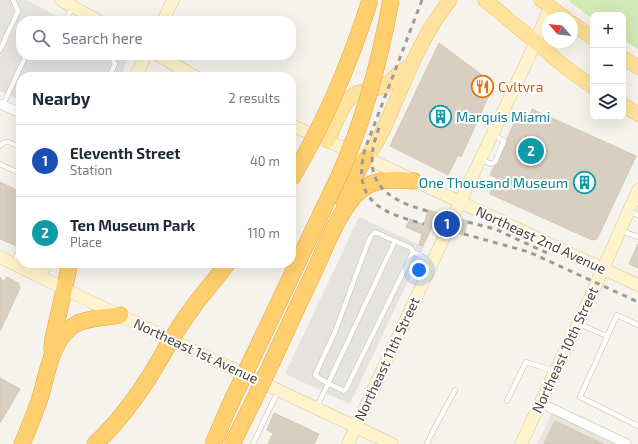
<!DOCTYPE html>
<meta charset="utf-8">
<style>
:root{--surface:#fff;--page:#f2f2f3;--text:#1f2937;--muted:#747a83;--line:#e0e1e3;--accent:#0b8043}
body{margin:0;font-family:"Exo 2",sans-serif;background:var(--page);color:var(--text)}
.controls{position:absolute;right:12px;top:12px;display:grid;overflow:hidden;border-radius:8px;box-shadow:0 4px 16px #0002}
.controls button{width:36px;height:36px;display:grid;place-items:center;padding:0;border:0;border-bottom:1px solid var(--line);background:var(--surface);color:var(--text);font:20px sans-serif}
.compass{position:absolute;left:542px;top:12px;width:36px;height:36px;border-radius:50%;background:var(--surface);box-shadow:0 4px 16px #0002;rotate:297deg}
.you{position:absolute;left:419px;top:270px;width:14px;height:14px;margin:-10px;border:3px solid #fff;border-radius:50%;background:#1a73e8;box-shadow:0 0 0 6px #1a73e833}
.badge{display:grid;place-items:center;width:26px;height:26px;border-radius:50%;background:var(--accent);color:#fff;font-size:13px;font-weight:700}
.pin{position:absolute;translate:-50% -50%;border:2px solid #fff;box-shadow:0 1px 4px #0006}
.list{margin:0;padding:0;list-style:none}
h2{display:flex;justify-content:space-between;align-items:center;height:52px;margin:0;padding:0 16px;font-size:17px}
h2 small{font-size:13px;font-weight:400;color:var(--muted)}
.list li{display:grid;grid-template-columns:26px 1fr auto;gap:12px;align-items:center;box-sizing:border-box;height:72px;padding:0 16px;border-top:1px solid var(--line)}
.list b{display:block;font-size:15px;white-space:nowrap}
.list p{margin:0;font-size:13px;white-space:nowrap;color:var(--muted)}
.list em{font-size:13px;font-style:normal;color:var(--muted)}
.icon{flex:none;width:22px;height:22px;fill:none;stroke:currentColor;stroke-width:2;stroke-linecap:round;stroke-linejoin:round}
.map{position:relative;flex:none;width:638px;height:444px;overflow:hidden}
.search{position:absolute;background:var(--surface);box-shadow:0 4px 16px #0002;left:16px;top:16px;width:280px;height:44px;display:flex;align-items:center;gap:10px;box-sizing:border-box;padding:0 14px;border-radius:16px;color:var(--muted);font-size:15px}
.panel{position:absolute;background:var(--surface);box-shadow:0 4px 16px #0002;left:16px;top:72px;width:280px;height:196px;border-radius:16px}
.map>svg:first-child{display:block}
.residential{fill:#eae5da}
.green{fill:#d2eab5}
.parking{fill:#e5e3e0}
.building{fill:#d8cfc1;stroke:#d3c7b4}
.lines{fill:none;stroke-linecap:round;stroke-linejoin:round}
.lane-casing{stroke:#c2bbae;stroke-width:5.5}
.street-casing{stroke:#c2bbae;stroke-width:10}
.secondary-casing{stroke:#d6c79b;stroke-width:13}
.primary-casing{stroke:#e6c16a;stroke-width:15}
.highway-casing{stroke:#e0a43c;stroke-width:17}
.lane{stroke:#fff;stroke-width:4.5}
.street{stroke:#fff;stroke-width:9}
.secondary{stroke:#fff3cd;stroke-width:12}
.primary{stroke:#ffe39c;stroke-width:14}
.highway{stroke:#ffcf6e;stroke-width:16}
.rail{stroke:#9a9a9a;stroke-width:3;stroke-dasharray:5 5;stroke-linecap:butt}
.highway-bridge-casing{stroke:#e0a43c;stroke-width:17;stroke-linecap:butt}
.highway-bridge{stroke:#ffcf6e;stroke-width:16}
.labels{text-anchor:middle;stroke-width:4;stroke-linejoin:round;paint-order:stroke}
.food-label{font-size:14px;fill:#c56008;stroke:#fff;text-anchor:start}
.culture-label{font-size:14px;fill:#0d838f;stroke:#fff;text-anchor:start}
.street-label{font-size:14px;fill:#4b4439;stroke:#fff}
</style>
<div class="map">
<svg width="638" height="444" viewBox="0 0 638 444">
<rect width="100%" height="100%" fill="#f6f3ec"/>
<path class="residential" d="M553 411 622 444H537Z"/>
<path class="green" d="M570 0H638V49L623 40V15H593V19L570 2Z"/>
<path class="parking" d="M0 0H27L65 21H21V55H123L126 60V63L120 77H21V101L0 91Z
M359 217 424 247 350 404 285 374Z"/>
<path class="building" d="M439 43 494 84 461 157 458 155 448 175 390 146Z
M532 109 636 156 597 239 592 240 490 194 497 178 490 175 494 167 498 163 507 142V139L520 110 530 115Z
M0 182 19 191 17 194 21 196V239L17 246 0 239Z
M428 210 446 215 447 221 450 224 457 223 460 219 468 221 464 235 454 232 453 227 450 224 443 225 440 229 432 227 423 246 419 245 422 234 406 227 410 219 424 225Z
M638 244V268L629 264Z
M0 277 4 282 7 277 18 283 20 288 0 331Z
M0 378 20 389 0 423Z
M274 413 319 434 314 444H268L273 433 267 430Z
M555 421 603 444H544Z"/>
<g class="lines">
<defs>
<path id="lane" d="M65 21 73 7
M0 50 18 11 13 0
M109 55 112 57 115 64 109 77
M3 105 26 55
M0 146C6 138 13 144 21 148
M481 159 491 164 495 162 504 141 494 135
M0 164 21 174
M629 211 638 215
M622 231 638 237
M413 252 433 262
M13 263 21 247
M579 324 607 336
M638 325 617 315 580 397 638 426
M507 401 526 362 554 371
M317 407 395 241 411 248 413 252 346 389 344 391C335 386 323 382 315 375L335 332 367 245 371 236 375 232 395 241
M253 444 278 391
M427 444C435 425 446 408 455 390"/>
<path id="street" d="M0 104 21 113
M549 407 627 444"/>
<path id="secondary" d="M61 0 99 21
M163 21 173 0
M158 55 196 77
M135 77 146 55
M291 125 366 158 638 285
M453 217 528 59 550 7
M0 257 83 298 392 444
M40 276 46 263
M348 444 447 231
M521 444 595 287 638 190"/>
<path id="primary" d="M485 0 569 70 593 87
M541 0 565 18
M572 23 593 38
M623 58 638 67
M623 105 638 114
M328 141C333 129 344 98 357 93 365 90 376 90 384 86 393 80 399 71 408 67
M366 158C381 139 388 118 398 96 412 62 427 29 450 0"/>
<path id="highway" d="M344 201 359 168 366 158
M181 324 196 303 228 263
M280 345C291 320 303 295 315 270 326 246 343 199 367 186 381 178 398 180 414 181
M52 349 53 339 70 263
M22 444C28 430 34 415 39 401 48 375 50 337 78 323 91 317 106 318 120 315
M95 444C123 418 145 386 164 352"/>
</defs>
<use href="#lane" class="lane-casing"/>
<use href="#street" class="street-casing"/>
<use href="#secondary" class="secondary-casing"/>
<use href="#primary" class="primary-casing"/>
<use href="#highway" class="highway-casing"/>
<use href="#lane" class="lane"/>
<use href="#street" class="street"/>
<use href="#secondary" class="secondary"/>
<use href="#primary" class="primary"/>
<use href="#highway" class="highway"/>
<path class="rail" d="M422 0 365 149C351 201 382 213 424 224
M379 128C360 178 381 199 428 211
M468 222 495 229 547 253
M464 234 529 252 638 302"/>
<defs>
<path id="highway-bridge" d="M291 179C325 123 350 63 370 0
M164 352 181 324
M213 444 228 409 340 174C365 118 380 60 391 0
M232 444 254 400 280 345"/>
</defs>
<use href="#highway-bridge" class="highway-bridge-casing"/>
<use href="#highway-bridge" class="highway-bridge"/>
</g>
<defs>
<symbol id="restaurant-ring" viewBox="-11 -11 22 22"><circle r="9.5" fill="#fff" stroke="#e8710a" stroke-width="1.5"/><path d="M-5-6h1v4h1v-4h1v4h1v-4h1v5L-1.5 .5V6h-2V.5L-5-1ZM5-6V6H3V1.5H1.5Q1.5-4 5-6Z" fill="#e8710a"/></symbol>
<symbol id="building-ring" viewBox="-11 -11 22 22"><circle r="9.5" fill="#fff" stroke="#0f9aa8" stroke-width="1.5"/><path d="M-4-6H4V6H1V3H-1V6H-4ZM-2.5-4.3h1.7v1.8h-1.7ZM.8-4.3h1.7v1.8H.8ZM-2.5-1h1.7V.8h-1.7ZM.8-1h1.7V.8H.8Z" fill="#0f9aa8"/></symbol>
</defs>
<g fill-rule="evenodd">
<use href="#restaurant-ring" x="470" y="74" width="25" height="25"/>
<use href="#building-ring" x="428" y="104" width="25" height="25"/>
<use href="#building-ring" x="572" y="170" width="25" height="25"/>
</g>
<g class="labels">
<g class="food-label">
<text x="498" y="92">Cvltvra</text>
</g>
<g class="culture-label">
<text x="456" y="122">Marquis Miami</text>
<text x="568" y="188" text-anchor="end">One Thousand Museum</text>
</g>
<g class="street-label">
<text transform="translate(541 240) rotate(25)" y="5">Northeast 2nd Avenue</text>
<text transform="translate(565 350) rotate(-65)" y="5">Northeast 10th Street</text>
<text transform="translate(196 351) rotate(25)" y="5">Northeast 1st Avenue</text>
<text transform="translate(387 359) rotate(-65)" y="5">Northeast 11th Street</text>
</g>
</g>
</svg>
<div class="controls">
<button>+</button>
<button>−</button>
<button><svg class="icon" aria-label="layers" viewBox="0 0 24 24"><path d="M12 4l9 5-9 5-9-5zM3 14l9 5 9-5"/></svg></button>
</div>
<svg class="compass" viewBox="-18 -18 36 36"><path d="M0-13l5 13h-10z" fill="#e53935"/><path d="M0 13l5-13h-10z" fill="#747a83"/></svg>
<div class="you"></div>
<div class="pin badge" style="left:447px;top:224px;background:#1a4fb4">1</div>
<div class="pin badge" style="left:531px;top:151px;background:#0f9aa8">2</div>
<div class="search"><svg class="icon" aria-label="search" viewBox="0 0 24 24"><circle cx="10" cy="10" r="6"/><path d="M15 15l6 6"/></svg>Search here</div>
<section class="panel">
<h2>Nearby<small>2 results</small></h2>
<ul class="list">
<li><span class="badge" style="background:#1a4fb4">1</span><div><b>Eleventh Street</b><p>Station</p></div><em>40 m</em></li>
<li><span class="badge" style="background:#0f9aa8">2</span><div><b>Ten Museum Park</b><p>Place</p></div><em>110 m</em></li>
</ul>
</section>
</div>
